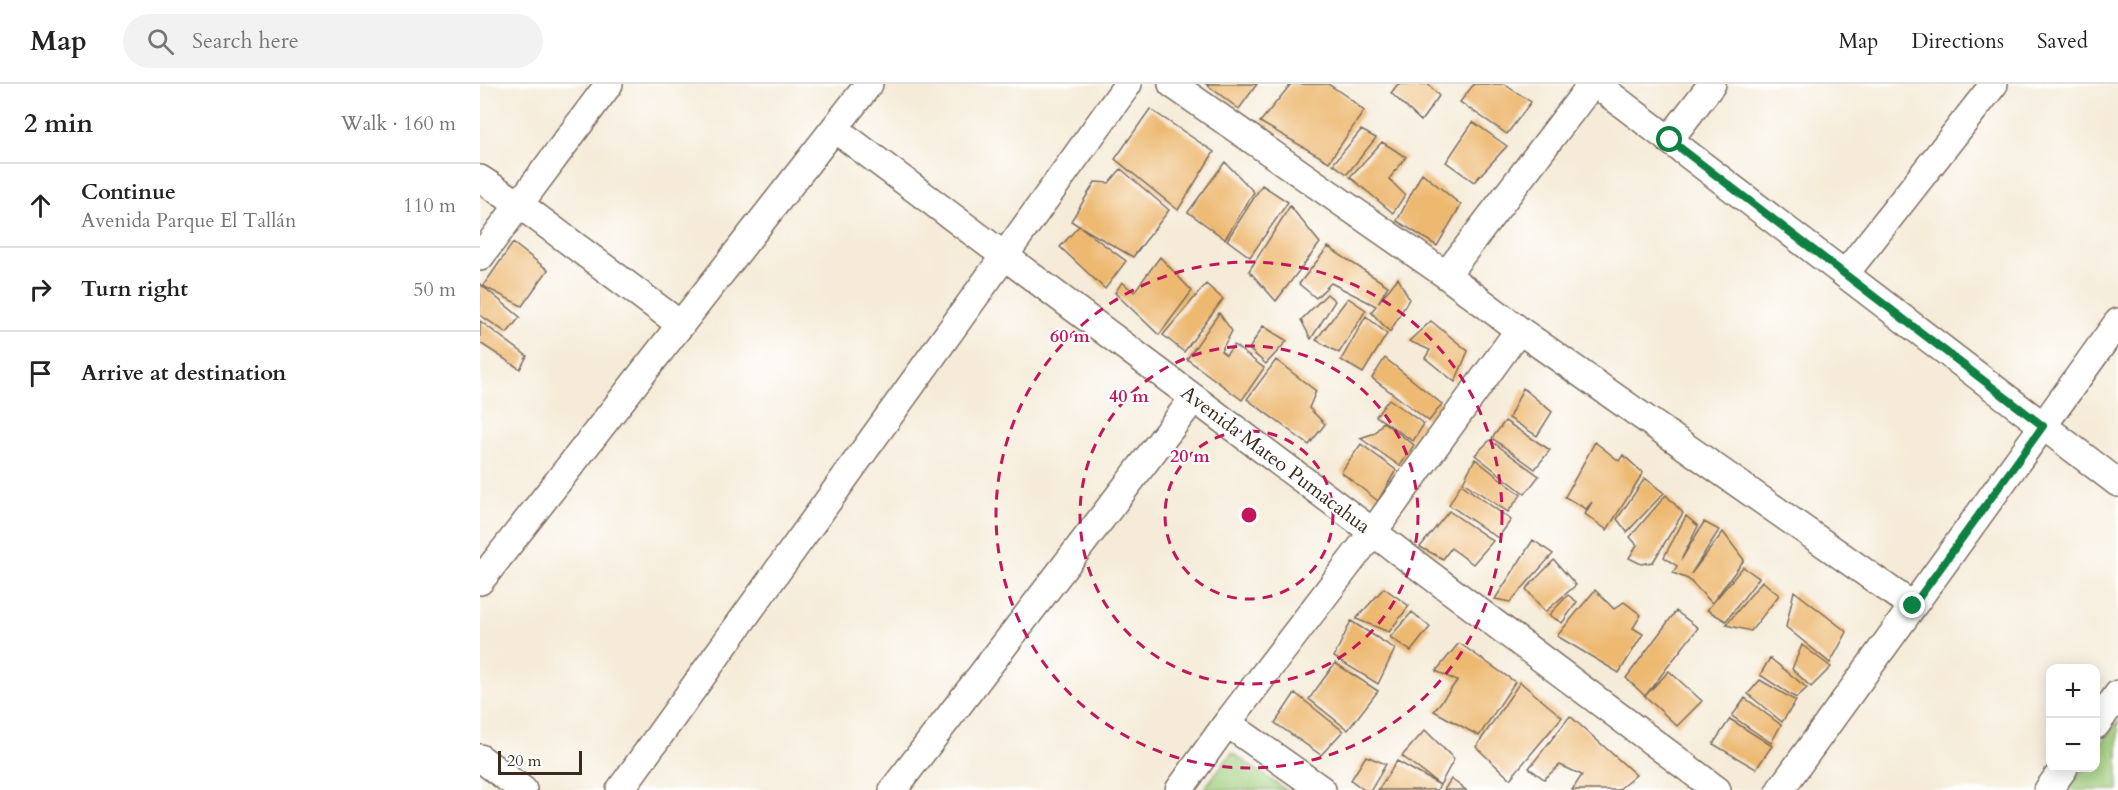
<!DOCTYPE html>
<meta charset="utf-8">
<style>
:root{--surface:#fff;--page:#f2f2f2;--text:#222;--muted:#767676;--line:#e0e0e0}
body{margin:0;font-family:Cardo,serif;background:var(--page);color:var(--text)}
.controls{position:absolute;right:18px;bottom:18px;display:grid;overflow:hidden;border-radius:12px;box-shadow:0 3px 15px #0003}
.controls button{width:54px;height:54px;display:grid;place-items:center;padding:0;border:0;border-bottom:2px solid var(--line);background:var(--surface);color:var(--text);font:30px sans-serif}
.scale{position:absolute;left:18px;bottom:15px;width:84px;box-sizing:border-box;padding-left:6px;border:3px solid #3b2a1e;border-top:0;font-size:16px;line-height:21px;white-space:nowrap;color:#3b2a1e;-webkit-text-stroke:4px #fff;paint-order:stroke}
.stop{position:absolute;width:18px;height:18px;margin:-14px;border:4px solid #0b8043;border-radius:50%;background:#fff}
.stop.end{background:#0b8043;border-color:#fff;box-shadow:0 2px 6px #0008}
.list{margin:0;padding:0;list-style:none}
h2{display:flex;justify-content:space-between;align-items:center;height:78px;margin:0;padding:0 24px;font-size:26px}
h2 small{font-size:20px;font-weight:400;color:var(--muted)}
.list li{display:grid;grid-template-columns:39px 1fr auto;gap:18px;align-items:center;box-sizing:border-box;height:84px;padding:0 24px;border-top:2px solid var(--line)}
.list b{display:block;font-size:22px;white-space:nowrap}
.list p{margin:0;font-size:20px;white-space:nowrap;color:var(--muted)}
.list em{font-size:20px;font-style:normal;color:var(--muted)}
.icon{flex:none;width:33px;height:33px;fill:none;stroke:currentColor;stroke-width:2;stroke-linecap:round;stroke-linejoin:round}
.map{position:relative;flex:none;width:1638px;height:706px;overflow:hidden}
header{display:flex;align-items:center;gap:36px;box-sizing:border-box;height:84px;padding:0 30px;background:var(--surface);border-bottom:2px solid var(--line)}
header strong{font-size:28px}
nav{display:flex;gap:33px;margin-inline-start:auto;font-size:21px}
.search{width:420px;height:54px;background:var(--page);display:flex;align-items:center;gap:15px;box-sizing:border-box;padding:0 21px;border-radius:33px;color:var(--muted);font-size:22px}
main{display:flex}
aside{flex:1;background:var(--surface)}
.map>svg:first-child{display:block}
.green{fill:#9fcc79;stroke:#6d7b4c;stroke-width:1.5}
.building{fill:#edb870}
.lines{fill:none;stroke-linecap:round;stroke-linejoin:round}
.street-casing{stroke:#7c6e5f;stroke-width:30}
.street{stroke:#fff;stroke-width:27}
.route{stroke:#0b8043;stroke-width:8}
.ring{fill:none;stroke:#c2185b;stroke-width:3;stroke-dasharray:10 8}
.labels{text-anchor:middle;stroke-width:4.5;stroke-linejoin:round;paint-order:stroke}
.street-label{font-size:20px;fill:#3b2a1e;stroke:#fff}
.centre{fill:#c2185b;stroke:#fff;stroke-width:3}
.ring-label{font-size:18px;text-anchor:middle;font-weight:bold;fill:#c2185b;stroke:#fff;stroke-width:4.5;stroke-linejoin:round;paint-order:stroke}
</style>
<header>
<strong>Map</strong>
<div class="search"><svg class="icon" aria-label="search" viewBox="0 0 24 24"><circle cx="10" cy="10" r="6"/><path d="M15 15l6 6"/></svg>Search here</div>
<nav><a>Map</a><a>Directions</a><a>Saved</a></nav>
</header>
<main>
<aside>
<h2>2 min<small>Walk · 160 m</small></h2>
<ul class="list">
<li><svg class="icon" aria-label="ahead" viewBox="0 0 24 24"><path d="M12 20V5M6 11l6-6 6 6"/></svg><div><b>Continue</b><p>Avenida Parque El Tallán</p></div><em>110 m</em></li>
<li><svg class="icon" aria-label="right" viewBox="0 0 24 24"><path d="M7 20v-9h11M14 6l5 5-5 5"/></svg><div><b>Turn right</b></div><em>50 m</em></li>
<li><svg class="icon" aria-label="arrive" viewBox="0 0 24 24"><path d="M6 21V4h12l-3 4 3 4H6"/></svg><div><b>Arrive at destination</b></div></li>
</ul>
</aside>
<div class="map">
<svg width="1638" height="706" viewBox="0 0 1638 706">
<rect width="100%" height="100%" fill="#fff"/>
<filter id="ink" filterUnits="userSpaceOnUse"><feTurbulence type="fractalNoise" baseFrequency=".0167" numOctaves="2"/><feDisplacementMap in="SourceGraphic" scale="12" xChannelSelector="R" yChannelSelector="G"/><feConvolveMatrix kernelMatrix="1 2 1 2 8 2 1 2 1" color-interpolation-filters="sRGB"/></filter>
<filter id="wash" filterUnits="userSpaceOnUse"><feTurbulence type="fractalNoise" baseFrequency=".008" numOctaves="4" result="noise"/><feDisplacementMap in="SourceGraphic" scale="24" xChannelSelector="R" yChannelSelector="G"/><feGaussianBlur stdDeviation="1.35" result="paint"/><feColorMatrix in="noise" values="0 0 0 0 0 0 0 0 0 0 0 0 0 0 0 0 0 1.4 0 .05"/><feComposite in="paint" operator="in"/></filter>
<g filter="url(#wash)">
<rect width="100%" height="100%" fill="#f5ebd8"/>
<path class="green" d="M1638 637V706H1587L1604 684H1616V667Z
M752 669 806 706H723Z"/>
<g id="blocks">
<path class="building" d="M726 0H777L759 25Z
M811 0H848L869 14 884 27 849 78 780 38Z
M918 0H948L959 12 941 37 911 9Z
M994 0H1024L1051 18 1027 50 980 18Z
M670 25 734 68 698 126 635 75Z
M993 38 1027 62 994 98 966 78Z
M881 46 896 54 867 90 853 80Z
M902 58 926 73 909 95 925 111 913 129 870 93Z
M745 78 774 108 745 155 708 128Z
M641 85 689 126 653 173 599 142 646 177 625 205 580 163 599 142 591 137 615 98 629 99Z
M942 89 981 121 957 162 917 137Z
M782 101 808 118 770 173 747 156Z
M810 122 840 159 796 217 769 187Z
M33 159 68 186 42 222 3 202Z
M848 163 908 202 898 219 918 194 929 215 910 248 891 228 896 222 851 199 836 214 819 200Z
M680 173 712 207 679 251 635 209 642 198 654 208Z
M0 200 40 233 27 249 0 231Z
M726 200 743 215 704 268 683 251Z
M847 210 855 217 831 255 821 236Z
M868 214 886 226 859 269 836 256Z
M739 229 752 247 741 267 746 271 754 261 784 284 762 316 707 275Z
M886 232 907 250 883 289 861 276Z
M0 237 47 272 40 285 0 259Z
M951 237 988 267 975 298 945 274 950 266 929 257Z
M783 242 807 257 786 280 769 265Z
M905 274 962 320 949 337 892 294Z
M796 276 836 307 829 324 845 340 829 361 767 315Z
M1043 304 1072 328 1057 352 1029 334Z
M909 315 944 340 933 357 896 332Z
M1025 337 1070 366 1055 385 1012 354Z
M903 338 934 361 920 382 880 354 895 349Z
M1010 356 1059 392 1045 410 995 371Z
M1115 358 1139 377 1143 371 1163 389 1127 446 1105 430 1112 418 1106 425 1085 413Z
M881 360 916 386 898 417 861 388Z
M995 375 1041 411 1028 428 983 398Z
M1165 394 1184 409 1147 448 1137 435Z
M981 400 1031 436 1018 454 969 421Z
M1186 411 1203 429 1173 478 1161 480 1149 474 1157 461 1150 453Z
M969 427 1013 457 993 480 971 464 963 475 940 463Z
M1206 432 1218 442 1201 476 1224 438 1239 446 1211 490 1243 448 1264 476 1232 519 1208 495 1193 489 1197 482 1184 473Z
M1053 456 1073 470 1030 518 1015 515Z
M1074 476 1096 501 1065 528 1046 505Z
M1263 483 1279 494 1246 537 1227 526Z
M1282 497 1299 511 1271 547 1246 541Z
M904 504 929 522 909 548 876 535Z
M1115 506 1134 525 1144 518 1161 531 1153 544 1163 550 1139 589 1077 552Z
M1314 507 1367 548 1350 579 1306 543Z
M1088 511 1097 518 1082 539 1069 531Z
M1196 527 1218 544 1165 612 1189 587 1222 617 1197 642 1165 612 1146 594Z
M932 528 950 543 931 567 910 553Z
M871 537 915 565 898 600 854 573Z
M979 559 1035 598 999 652 954 627 977 597 956 587Z
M1322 561 1351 583 1331 603 1312 585Z
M1290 574 1327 604 1316 614 1280 591Z
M855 579 898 607 868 646 829 615Z
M1280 596 1316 617 1302 638 1268 610Z
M1040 598 1082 633 1030 695 996 663Z
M815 609 863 647 841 671 795 639Z
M1265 614 1301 641 1291 659 1252 632Z
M1090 632 1156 691 1138 706H1092L1102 691 1080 681 1064 695 1049 684Z
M1250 635 1292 662 1276 685 1233 660Z
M945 646 974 675 960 701 922 672Z
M886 672 906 680 891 706H884L871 696Z
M917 677 960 701 957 706H898Z
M971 695 986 706H964Z"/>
</g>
</g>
<g filter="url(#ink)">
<use href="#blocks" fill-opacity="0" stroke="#7c6e5f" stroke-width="1.5"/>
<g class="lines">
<defs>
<path id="street" d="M692 0 966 191 1039 246 1433 522
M1116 0 1638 399
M355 45 1237 706
M1189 56 1232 0
M0 95 39 120 201 241
M0 173 129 0
M1365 190 1514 0
M966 191 1112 0
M0 497 389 0
M747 639 842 706
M1616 641 1638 610
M0 674 43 706
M140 706 648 0
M413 706 714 314
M699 706 747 639 893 448 1039 246
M1300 706 1638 238
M1568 706 1584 684"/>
</defs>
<use href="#street" class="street-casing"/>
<use href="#street" class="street"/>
</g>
</g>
<g class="lines" filter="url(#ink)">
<path class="route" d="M1190 56 1563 342 1433 522"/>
</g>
<g class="ring">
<circle cx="769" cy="431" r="84"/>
<circle cx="769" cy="431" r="169"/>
<circle cx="769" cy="431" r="253"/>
</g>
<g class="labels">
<g class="street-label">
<text transform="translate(796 375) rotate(37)" y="7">Avenida Mateo Pumacahua</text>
</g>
</g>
<circle cx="769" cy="431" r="9" class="centre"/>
<g class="ring-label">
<text x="590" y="258">60 m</text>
<text x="649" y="318">40 m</text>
<text x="710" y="378">20 m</text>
</g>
</svg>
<div class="controls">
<button>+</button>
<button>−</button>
</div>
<div class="scale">20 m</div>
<div class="stop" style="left:1190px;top:56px"></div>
<div class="stop end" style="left:1433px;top:522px"></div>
</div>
</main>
